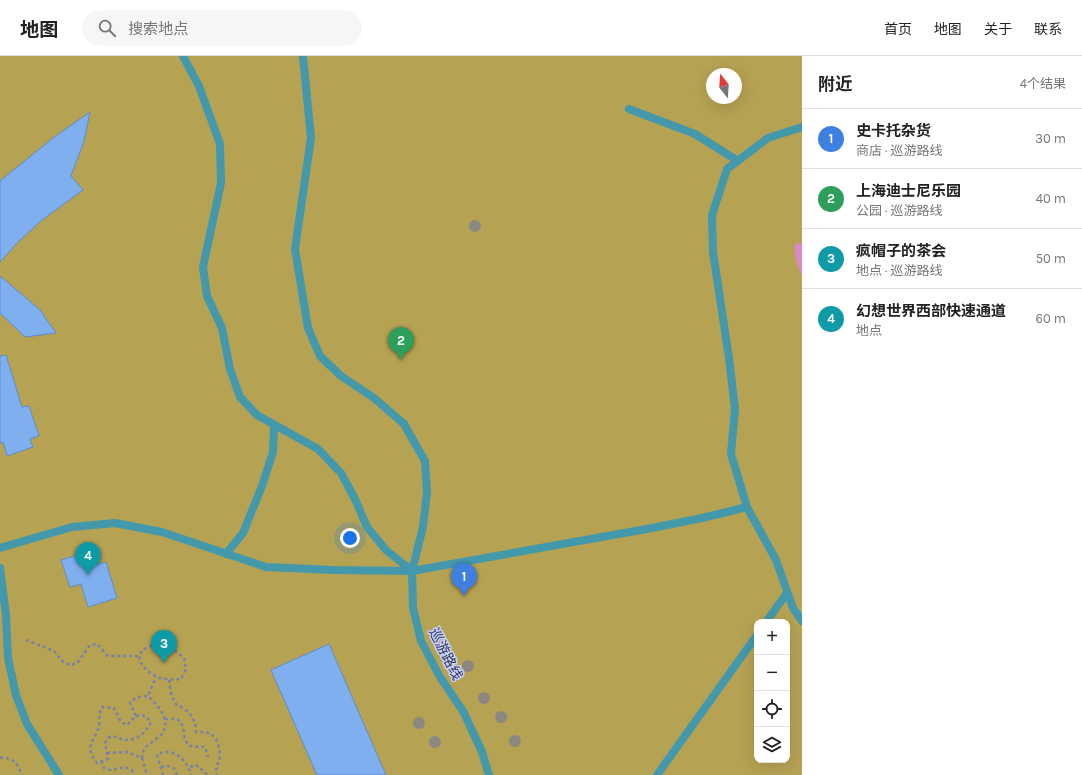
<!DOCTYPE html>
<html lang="zh">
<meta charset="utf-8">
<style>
:root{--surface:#fff;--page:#f6f6f6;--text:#222;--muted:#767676;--line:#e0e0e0;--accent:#db2777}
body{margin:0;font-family:Karla,"Noto Sans SC",sans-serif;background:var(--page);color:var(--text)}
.controls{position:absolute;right:12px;bottom:12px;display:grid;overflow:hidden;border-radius:8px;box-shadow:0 4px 16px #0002}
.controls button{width:36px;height:36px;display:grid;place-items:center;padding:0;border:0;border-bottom:1px solid var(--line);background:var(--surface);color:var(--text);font:20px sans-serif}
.compass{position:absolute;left:706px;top:12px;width:36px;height:36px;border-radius:50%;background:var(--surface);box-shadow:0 4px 16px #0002;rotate:343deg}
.you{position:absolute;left:350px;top:482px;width:14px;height:14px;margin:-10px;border:3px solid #fff;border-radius:50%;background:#1a73e8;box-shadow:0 0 0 6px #1a73e833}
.badge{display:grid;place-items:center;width:26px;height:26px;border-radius:50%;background:var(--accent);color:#fff;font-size:13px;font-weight:700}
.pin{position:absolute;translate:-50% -33px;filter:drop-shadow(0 1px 2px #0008)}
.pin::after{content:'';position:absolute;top:21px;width:14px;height:12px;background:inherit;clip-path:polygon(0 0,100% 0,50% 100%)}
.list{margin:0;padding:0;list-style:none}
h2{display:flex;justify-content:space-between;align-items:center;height:52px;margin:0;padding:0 16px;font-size:17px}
h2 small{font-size:13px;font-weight:400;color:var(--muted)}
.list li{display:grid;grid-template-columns:26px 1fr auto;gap:12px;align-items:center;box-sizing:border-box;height:60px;padding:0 16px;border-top:1px solid var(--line)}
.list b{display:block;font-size:15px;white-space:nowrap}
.list p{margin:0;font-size:13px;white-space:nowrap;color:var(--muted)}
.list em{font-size:13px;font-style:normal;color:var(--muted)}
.icon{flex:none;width:22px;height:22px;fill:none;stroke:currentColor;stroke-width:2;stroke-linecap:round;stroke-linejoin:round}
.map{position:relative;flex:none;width:802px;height:719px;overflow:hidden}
header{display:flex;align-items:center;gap:24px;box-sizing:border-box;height:56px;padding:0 20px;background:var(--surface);border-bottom:1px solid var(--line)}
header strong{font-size:19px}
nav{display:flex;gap:22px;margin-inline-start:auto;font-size:14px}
.search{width:280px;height:36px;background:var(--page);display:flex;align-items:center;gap:10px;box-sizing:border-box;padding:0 14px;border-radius:22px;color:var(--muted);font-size:15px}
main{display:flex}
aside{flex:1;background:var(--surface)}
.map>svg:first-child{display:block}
.green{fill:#b6a253;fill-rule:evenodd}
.water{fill:#db87c8}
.building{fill:#7fafef;stroke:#5c8cc9}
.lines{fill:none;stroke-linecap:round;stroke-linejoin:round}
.path{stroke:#7981a7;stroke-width:2.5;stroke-dasharray:3 3;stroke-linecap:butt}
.service{stroke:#4398ac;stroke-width:8}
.pedestrian{stroke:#4398ac;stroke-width:8}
.tree{fill:#8b8884}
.labels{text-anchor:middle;stroke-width:3;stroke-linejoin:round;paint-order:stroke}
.street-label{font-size:14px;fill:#2e3452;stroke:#c6d0fd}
</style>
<header>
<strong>地图</strong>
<div class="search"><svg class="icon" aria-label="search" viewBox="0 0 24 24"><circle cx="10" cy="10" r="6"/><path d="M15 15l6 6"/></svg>搜索地点</div>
<nav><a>首页</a><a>地图</a><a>关于</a><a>联系</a></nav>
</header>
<main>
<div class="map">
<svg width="802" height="719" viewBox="0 0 802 719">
<rect width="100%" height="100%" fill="#c6d0fd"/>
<path class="green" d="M0 0H802V719H0ZM712 18H736V42H712ZM757 566H787V704H757Z"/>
<path class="water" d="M801 187 802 188V220C797 209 794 201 795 188Z"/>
<path class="building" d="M90 56 84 85 71 120 83 134 42 164 19 185 0 206V125L53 82Z
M0 220 40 254 56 277 25 281 0 257Z
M6 299 22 351 29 350 39 380 30 383 33 391 7 400 3 386 0 387V300Z
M91 495 95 509 106 506 117 542 88 551 81 528 70 531 61 504Z
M329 588 386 719H317L271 614Z"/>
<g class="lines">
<path class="path" d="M26 584 54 595 64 607 71 609 77 607 90 589 97 588 108 600H140
M158 589 172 592 184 602 186 613 181 623C161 625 150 621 139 604L142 594 151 590Z
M169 624C170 632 171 643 177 649 179 650 181 651 183 652 192 658 196 666 196 676 207 676 214 676 218 688 219 692 220 697 220 701 218 709 215 710 217 719
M136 660C143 658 146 660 151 666 147 675 138 684 127 684 119 684 118 679 109 681L105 687 108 703 97 707C83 689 95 686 99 670 100 663 98 659 102 651L114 652 121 666 127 669 136 660 130 647C136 641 140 640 148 640L156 621
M165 663C168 663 172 663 175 663 187 664 181 684 189 689 194 692 200 690 205 691L208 701
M107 697 128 696 142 702C142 690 152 687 159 681 174 667 159 650 148 640
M0 702C11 700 20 708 21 719
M142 702 147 719
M101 705 104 712C106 712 108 714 111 714 119 713 123 709 132 714L133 719
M161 711 169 710 175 713 177 719
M190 711 196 709 208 719
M163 719 157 699C172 689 188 705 191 719"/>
<path class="service" d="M303 0 311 82 295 193 308 272 320 300 341 320 374 342 404 368"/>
<path class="pedestrian" d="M183 0 199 30 220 88 221 127 203 211 207 240 222 272 230 313 240 341 257 359 318 393 341 417 355 443 367 471 386 494 412 515
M629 53 695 78 738 105
M802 71 768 82 727 113 712 159 713 196 729 302 735 353 731 398 747 451 776 504 793 552 802 565
M404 368 425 405 427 436 423 471 412 515 413 552 421 585 440 621 463 655 482 696 489 719
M0 492 72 471 115 467 162 476 266 511 333 514 412 515 652 472 702 462 747 451
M226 498 243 477 262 430 273 396 274 370
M0 512 6 559 8 602 16 639 27 668 59 719
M766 566 787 537
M657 719 757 579"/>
</g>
<g class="tree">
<circle cx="475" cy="170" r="6"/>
<circle cx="468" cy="610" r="6"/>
<circle cx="484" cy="642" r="6"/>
<circle cx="501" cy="661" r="6"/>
<circle cx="419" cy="667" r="6"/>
<circle cx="515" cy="685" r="6"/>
<circle cx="435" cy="686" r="6"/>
</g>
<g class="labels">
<g class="street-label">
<text transform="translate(446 598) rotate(63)" y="5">巡游路线</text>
</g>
</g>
</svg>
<div class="controls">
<button>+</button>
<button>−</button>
<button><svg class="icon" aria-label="locate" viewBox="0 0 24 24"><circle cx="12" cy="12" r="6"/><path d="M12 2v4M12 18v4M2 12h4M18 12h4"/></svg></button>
<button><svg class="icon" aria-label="layers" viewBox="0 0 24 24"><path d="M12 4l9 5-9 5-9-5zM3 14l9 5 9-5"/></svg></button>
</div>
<svg class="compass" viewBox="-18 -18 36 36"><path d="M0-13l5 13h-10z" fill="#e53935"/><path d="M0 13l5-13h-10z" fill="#767676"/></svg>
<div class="you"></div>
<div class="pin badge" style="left:464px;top:540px;background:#3f7fe0">1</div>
<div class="pin badge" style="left:401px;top:304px;background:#2e9e5b">2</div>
<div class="pin badge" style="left:164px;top:607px;background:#0f9aa8">3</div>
<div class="pin badge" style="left:88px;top:519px;background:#0f9aa8">4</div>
</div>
<aside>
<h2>附近<small>4个结果</small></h2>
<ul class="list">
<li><span class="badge" style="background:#3f7fe0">1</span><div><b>史卡托杂货</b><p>商店 · 巡游路线</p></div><em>30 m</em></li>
<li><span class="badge" style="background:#2e9e5b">2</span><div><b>上海迪士尼乐园</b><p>公园 · 巡游路线</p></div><em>40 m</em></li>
<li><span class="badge" style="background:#0f9aa8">3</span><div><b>疯帽子的茶会</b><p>地点 · 巡游路线</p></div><em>50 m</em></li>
<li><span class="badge" style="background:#0f9aa8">4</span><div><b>幻想世界西部快速通道</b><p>地点</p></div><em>60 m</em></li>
</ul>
</aside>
</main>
